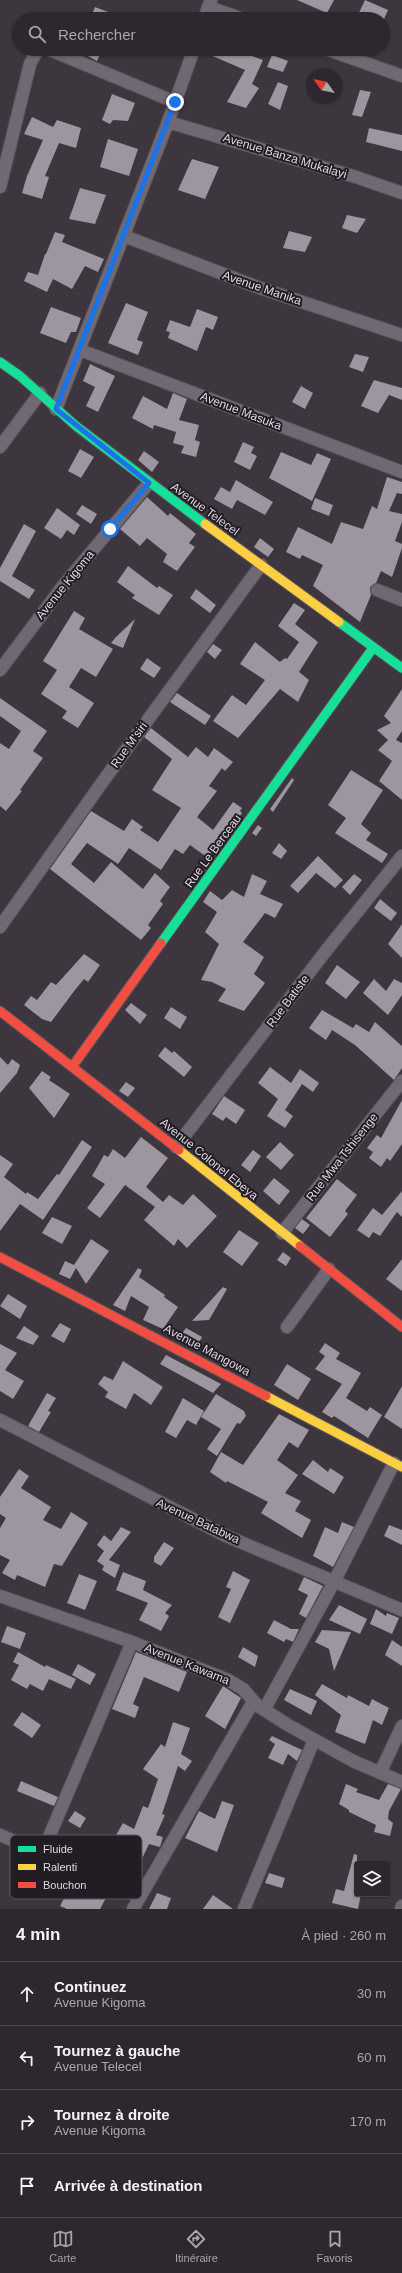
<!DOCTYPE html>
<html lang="fr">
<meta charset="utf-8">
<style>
:root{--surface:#2e282e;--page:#363036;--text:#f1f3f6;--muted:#a7a6aa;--line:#49444a;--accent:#a69fa8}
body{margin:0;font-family:Helvetica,sans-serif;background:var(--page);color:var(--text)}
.controls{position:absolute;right:12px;bottom:12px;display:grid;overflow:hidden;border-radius:4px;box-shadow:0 1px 3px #0004}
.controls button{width:36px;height:36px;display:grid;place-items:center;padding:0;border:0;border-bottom:1px solid var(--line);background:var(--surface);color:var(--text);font:20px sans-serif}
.compass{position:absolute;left:306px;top:68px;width:36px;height:36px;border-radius:50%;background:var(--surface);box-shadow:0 1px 3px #0004;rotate:303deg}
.stop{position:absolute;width:12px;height:12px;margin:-9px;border:3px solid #1a73e8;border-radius:50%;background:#fff}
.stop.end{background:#1a73e8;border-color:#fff;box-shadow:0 1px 4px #0008}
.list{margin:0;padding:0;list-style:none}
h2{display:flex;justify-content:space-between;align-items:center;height:52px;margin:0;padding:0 16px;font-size:17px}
h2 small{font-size:13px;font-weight:400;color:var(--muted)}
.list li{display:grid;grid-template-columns:26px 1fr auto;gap:12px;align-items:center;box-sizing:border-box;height:64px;padding:0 16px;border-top:1px solid var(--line)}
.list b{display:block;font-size:15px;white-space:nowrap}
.list p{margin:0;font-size:13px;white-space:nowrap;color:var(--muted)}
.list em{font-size:13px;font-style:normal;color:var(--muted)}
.icon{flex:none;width:22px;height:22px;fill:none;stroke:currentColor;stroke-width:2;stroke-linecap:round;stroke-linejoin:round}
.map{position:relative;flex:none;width:402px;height:1909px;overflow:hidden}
.search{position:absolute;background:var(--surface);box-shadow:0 1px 3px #0004;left:12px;right:12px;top:12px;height:44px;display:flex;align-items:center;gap:10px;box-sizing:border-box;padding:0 14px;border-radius:22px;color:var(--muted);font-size:15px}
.sheet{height:308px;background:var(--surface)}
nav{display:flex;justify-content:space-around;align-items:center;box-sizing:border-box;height:56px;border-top:1px solid var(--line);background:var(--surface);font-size:11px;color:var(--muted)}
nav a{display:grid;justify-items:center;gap:2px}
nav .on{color:var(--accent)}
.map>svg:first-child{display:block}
.building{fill:#9d959f}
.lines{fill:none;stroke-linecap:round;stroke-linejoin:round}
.street-casing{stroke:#59545b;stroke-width:14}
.fast-casing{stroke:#59545b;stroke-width:11}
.slow-casing{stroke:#59545b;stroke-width:11}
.jam-casing{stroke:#59545b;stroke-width:11}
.street{stroke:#706873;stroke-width:12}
.fast{stroke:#16e098;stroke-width:9}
.slow{stroke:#ffcf43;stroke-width:9}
.jam{stroke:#f24e42;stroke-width:9}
.route{stroke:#1a73e8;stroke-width:5}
.labels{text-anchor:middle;stroke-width:4;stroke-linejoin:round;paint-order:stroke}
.street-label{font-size:12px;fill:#dfd7e1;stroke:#221d24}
.key{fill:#221d24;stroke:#5b555d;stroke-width:1}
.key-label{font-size:11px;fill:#dfd7e1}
</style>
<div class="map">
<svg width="402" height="1909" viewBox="0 0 402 1909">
<rect width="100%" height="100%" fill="#3d363e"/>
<path class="building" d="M297 0H334L327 13Z
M365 0 388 10 384 19H356Z
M95 7 124 18V19H90Z
M75 49H102L97 61Z
M201 49H240L239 51 263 60 252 84 259 88 246 108 227 102 245 70 201 51Z
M272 55 288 61 283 72 267 67Z
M278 82 288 86 280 110 268 104Z
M360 90 371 92 362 117 352 115Z
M112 94 135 103 128 121 113 120 110 124 102 120Z
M32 117 53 127 57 120 81 128 76 148 59 143 45 176 49 177 42 199 22 193 27 176 43 140 24 134Z
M369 128 402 135V151L366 142Z
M108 139 138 149 129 176 100 167Z
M192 159 219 167 205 199 178 190Z
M80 188 106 195 95 224 69 219Z
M347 215 366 219 357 233 342 228Z
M289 231 312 237 305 252 283 248Z
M55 232 65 235 62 242 104 259 98 272 85 266 72 289 53 279 47 292 24 281 28 272 38 275 45 254H46Z
M126 303 148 312 137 340 143 342 138 355 108 343Z
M51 307 81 318 76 332H71L66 343 40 333Z
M197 309 218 317 213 330 206 327 197 351 168 338 170 332 166 331 170 320 190 327Z
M355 354 369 357 363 372 349 367Z
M90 364 115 376 98 412 86 406 95 387 83 381Z
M374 380 402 388V400L389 395 378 413 361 406Z
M301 386 313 393 305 409 292 402Z
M173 393 187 399 179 420 199 425 195 440 200 442 196 457 181 453 184 446 173 443 176 432 154 425 153 429 132 418 143 396 167 409Z
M243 442 254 447 251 453 257 456 250 470 234 462Z
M80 449 94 457 81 478 68 471Z
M144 451 159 462 152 472 138 460Z
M281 452 311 465 317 453 331 459 312 501 269 478Z
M387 477 402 482V494L397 493 389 511 402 514V522L395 541 402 544V548L392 577 381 571 376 583 370 587 371 595 360 622 313 586 323 565 302 555 300 559 286 552 298 527 332 544 341 522 363 529 372 506 377 509Z
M236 480 273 502 265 515 237 500 232 509 214 499 221 487 230 492Z
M147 497 168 516 170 513 196 534 189 543 195 547 177 571 163 562 167 554 147 538 140 546 120 529Z
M315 498 333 505 329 516 311 509Z
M82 505 97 514 91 524 76 514Z
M57 508 80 525 74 535 67 530 61 539 44 528Z
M24 524 36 531 12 576 35 590 29 599 0 581V568Z
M260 538 274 549 268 557 254 547Z
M128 566 157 588 159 586 173 595 159 615 132 598 135 595 117 582Z
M196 589 216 605 210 613 190 598Z
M294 603 305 610 295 624 318 642 299 672 309 680 298 702 280 689 238 738 213 721 232 695 246 705 265 680 240 664 255 642 280 662 285 658 287 659 299 642 278 626Z
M74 611 85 618 79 629 113 649 96 677 81 668 69 687 94 703 78 728 62 718 67 711 41 694 57 670 43 661Z
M135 619 123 648 111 643 116 637Z
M213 644 222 650 215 659 207 652Z
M147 658 161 668 154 678 140 669Z
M402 689V731L396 740 402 743V800L379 781 392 761 378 750 388 740 377 730 391 723 384 716Z
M177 693 211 716 205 725 170 702Z
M0 698 47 731 33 751 43 758 20 790 22 791 6 811 0 806V743L9 749 21 731 0 716Z
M151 728 188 757 196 747 208 757 214 748 233 762 225 771 222 768 209 786 217 791 197 817 213 830 233 802 242 808 240 811 242 813 238 819 236 817 208 858 190 845 183 854 175 849 161 870 129 848 118 864 87 843 71 864 94 883 111 862 143 889 155 873 170 887 160 901 163 904 148 925 151 928 141 940 50 869 91 811 124 831 132 819 143 827 140 830 158 842 181 808 152 790 172 759 144 737Z
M351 770 383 790 361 824 371 833 366 840 388 854 382 863 335 833 346 818 328 805Z
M292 778 294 780 273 812 270 809Z
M258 825 262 828 256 836 252 833Z
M279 843 287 851 281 859 272 853Z
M318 856 343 880 335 888 316 873 298 893 290 886Z
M252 874 267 881 260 894 283 904 275 918 265 913 243 942 264 957 254 974 265 983 244 1011 218 1001 226 989 212 982 201 980 219 944 205 932 217 912 203 902 210 891 222 900 232 890 244 897Z
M354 874 362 880 350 895 342 887Z
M380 899 397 913 391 921 374 908Z
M402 924V958L388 944Z
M84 954 100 965 88 982 84 979 75 990 51 1022 42 1019 24 1005 31 996 37 1000 51 982 56 985Z
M337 965 360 982 346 999 325 983Z
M374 979 386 991 394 979 402 983V995L388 1015 363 993Z
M131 1003 147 1015 140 1024 125 1010Z
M171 1007 187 1017 180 1029 164 1018Z
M322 1010 353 1028 356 1024 369 1032 375 1022 402 1046V1068L394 1080 355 1045 332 1030 326 1040 309 1028Z
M165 1047 172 1053 174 1051 192 1067 184 1077 158 1056Z
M0 1057 8 1065 12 1059 20 1065 17 1073 0 1093Z
M270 1067 291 1083 300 1069 319 1083 313 1092 302 1084 285 1110 293 1116 285 1128 267 1116 278 1099 258 1083Z
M42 1071 51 1077 49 1080 70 1094 54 1118 29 1088Z
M126 1082 135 1088 128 1097 119 1091Z
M224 1096 245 1110 236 1124 226 1117 223 1121 212 1114Z
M402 1100V1144L390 1161 387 1158 381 1167 369 1158 373 1152 367 1148 377 1135 381 1138Z
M141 1137 168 1158 146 1187 163 1202 169 1195 183 1205 193 1194 217 1216 187 1248 178 1239 174 1246 144 1220 155 1207 125 1185 100 1218 87 1208 105 1184 92 1176 104 1155 108 1157 113 1149 125 1158Z
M82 1140 92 1147 43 1220 20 1204 0 1231V1155L13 1164 4 1177 26 1194 27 1192 38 1199 57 1174 59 1175Z
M280 1142 294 1155 281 1170 266 1157Z
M253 1150 261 1156 250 1172 241 1165Z
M274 1178 290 1191 279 1205 263 1191Z
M337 1179 357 1195 345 1211 348 1214 330 1237 306 1218Z
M402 1191V1217L397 1212 380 1236 373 1232 369 1238 357 1230 373 1208 382 1215Z
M52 1217 72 1226 62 1244 42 1233Z
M302 1219 310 1225 303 1234 295 1228Z
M239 1230 259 1243 242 1266 223 1252Z
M91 1239 109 1251 86 1284 76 1268 70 1279 59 1274 65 1261 74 1265Z
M283 1252 291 1258 286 1266 277 1260Z
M402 1259V1291L386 1279Z
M138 1268 142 1270 139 1277 165 1295 164 1297 178 1307 163 1329 143 1320 149 1307 131 1296 125 1311 113 1305Z
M223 1287 227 1289 209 1320 192 1321Z
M8 1294 27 1306 20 1319 0 1306Z
M60 1323 71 1329 64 1343 51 1336Z
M24 1326 39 1336 33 1345 16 1338Z
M186 1328 202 1337 196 1348 178 1339Z
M325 1343 340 1353 336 1359 361 1373 346 1398 367 1411 370 1407 382 1415 368 1438 334 1416 332 1418 322 1412 342 1384 315 1369 325 1356 319 1352Z
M0 1344 17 1353 5 1370 24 1381 13 1399 0 1391Z
M166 1355 221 1384 213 1393 160 1364Z
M123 1361 163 1387 151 1405 134 1393 126 1409 105 1397 108 1392 98 1384 104 1376 113 1380Z
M287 1364 311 1379 298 1400 274 1385Z
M402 1386V1429L384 1417Z
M47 1393 56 1398 48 1411 51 1412 39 1432 28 1426Z
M216 1394 244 1411 246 1416 240 1424 237 1423 217 1456 207 1449 221 1429 201 1417Z
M183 1398 204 1411 196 1425 187 1420 176 1438 165 1432Z
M279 1414 309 1430 298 1448 289 1442 277 1460 298 1475 285 1493 301 1501 295 1511 311 1520 302 1538 261 1513 268 1502 227 1481 226 1483 210 1472 221 1452 243 1465Z
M313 1460 328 1472 330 1468 344 1477 334 1494 302 1474Z
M19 1469 29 1476 21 1488 51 1507 43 1520 61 1529 71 1512 88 1523 62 1566 54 1564 45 1587 17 1575 15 1580 2 1573 10 1560 0 1555V1528L6 1518 0 1514V1497Z
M342 1522 354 1527 333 1567 313 1556 325 1527 338 1533Z
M389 1525 402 1530V1545L384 1536Z
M121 1527 131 1532 109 1560 120 1565 115 1578 102 1570 104 1566 97 1561 104 1551 97 1545 104 1535 111 1541Z
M164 1542 174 1548 161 1566 154 1562V1557Z
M233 1571 250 1580 230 1623 218 1617 231 1589 226 1587Z
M123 1572 146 1581 143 1590 172 1605 165 1613 169 1616 161 1631 139 1620 148 1603 116 1590Z
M79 1574 97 1581 85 1610 67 1603Z
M304 1577 323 1586 306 1618 299 1614 308 1595 298 1590Z
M339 1605 367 1619 360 1634 329 1620Z
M376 1609 386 1616 387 1613 399 1618 392 1634 370 1624Z
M274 1620 291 1629H299L293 1642 286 1639 284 1642 267 1633Z
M7 1626 26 1633 20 1649 1 1642Z
M322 1630 351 1632 334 1671 329 1649 315 1642Z
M392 1640 402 1647V1666L385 1655Z
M243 1647 258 1656 255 1667 238 1657Z
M18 1652 45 1667 46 1665 76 1679 71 1689 49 1679 43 1691 30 1684 27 1689 11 1680 19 1665 13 1662Z
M136 1652 187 1672 179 1692 144 1677 133 1704 139 1707 135 1718 112 1709Z
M78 1664 96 1674 90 1685 72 1675Z
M322 1684 347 1698 348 1695 369 1706 372 1699 389 1708 382 1725 373 1720 365 1744 335 1732 341 1715 315 1695Z
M223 1686 241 1698 225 1729 205 1716Z
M290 1689 317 1701 311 1715 284 1700Z
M22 1712 41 1725 32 1738 13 1725Z
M173 1722 190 1728 181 1754 192 1761 185 1771 178 1766 162 1814 165 1815 156 1835 163 1837 160 1847 149 1844 135 1873 125 1868 135 1846 116 1835 123 1823 134 1829 143 1806 148 1808 158 1779 143 1769 161 1744 165 1747Z
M272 1736 302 1750 297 1761 288 1754 283 1765 268 1758 275 1744 269 1740Z
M21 1781 58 1797 54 1806 17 1791Z
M346 1784 358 1789 356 1792 379 1800 388 1784 401 1789 389 1811 388 1819 393 1823 390 1836 374 1832 376 1825 349 1812V1810L339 1804Z
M222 1801 234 1805 217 1852 185 1838 199 1811 215 1819Z
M75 1811 86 1818 80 1828 68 1821Z
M354 1854 357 1855V1894H361L358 1909 332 1903 336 1889 344 1891Z
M50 1865 87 1880 85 1884 107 1896 100 1909H67L60 1906 71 1884 47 1872Z
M269 1873 285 1878 282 1888 265 1883Z
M157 1893 171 1898 167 1909H149Z
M213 1895 233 1909H203Z"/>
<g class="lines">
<defs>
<path id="street" d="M208 7 243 19
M204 19 211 0
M48 49 175 102
M326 49 402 76
M168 122 356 177 402 193
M0 187 30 64 38 49
M124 236 260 288 402 335
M80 350 402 472
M56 409 168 122 194 49
M0 447 40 393
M377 590 402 600
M0 670 63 586 149 483
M0 927 101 784 261 565
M176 1147 325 952 402 856
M282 1233 402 1081
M287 1327 329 1269
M0 1420 226 1536 402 1610
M0 1596 132 1642 228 1680 243 1689 258 1706 288 1725 353 1761 402 1782
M264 1710 335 1580 394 1463
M380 1773 402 1726
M0 1835 141 1895
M43 1851 132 1642
M133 1909 253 1702
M244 1909 314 1740
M401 1909 402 1906"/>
<path id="fast" d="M0 362 20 376 76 426 205 524
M339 622 402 668
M161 943 373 648"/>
<path id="slow" d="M205 524 339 622
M179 1150 300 1246
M266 1396 402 1467"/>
<path id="jam" d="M0 1011 179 1150
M72 1067 161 943
M300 1246 402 1327
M0 1257 266 1396"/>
</defs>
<use href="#street" class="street-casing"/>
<use href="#fast" class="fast-casing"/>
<use href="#slow" class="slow-casing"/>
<use href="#jam" class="jam-casing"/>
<use href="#street" class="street"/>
<use href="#fast" class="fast"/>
<use href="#slow" class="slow"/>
<use href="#jam" class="jam"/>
</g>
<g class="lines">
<path class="route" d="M110 529 149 483 56 409 175 102"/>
</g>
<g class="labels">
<g class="street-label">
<text transform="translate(285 156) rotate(17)" y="4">Avenue Banza Mukalayi</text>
<text transform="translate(262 288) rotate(19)" y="4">Avenue Manika</text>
<text transform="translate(241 411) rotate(21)" y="4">Avenue Masuka</text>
<text transform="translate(205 509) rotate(36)" y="4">Avenue Telecel</text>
<text transform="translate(65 585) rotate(-51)" y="4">Avenue Kigoma</text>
<text transform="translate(129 745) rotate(-54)" y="4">Rue M'siri</text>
<text transform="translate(213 851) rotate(-54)" y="4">Rue Le Berceau</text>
<text transform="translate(288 1001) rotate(-53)" y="4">Rue Batiste</text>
<text transform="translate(342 1157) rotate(-52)" y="4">Rue Mwa Tshisenge</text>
<text transform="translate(209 1159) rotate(39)" y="4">Avenue Colonel Ebeya</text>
<text transform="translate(207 1350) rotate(28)" y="4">Avenue Mangowa</text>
<text transform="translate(198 1521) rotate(25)" y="4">Avenue Batabwa</text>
<text transform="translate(187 1664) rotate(22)" y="4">Avenue Kawama</text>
</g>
</g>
<rect x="10" y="1835" width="132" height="64" rx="6" class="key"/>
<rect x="18" y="1846" width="18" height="6" fill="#16e098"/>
<rect x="18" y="1864" width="18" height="6" fill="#ffcf43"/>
<rect x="18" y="1882" width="18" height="6" fill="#f24e42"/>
<g class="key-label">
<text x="43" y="1853">Fluide</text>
<text x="43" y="1871">Ralenti</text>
<text x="43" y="1889">Bouchon</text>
</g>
</svg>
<div class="controls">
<button><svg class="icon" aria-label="layers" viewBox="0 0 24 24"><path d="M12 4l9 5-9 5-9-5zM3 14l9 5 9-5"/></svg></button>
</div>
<svg class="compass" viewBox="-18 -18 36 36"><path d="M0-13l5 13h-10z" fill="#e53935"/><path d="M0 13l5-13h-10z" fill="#a7a6aa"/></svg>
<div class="stop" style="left:110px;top:529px"></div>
<div class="stop end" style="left:175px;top:102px"></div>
<div class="search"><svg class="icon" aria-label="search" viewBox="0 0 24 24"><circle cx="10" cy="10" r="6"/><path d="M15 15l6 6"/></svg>Rechercher</div>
</div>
<section class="sheet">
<h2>4 min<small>À pied · 260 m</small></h2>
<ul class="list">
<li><svg class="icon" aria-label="ahead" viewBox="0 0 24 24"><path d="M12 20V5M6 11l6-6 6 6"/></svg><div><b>Continuez</b><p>Avenue Kigoma</p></div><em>30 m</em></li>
<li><svg class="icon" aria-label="left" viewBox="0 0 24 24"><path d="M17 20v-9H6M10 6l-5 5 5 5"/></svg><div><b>Tournez à gauche</b><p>Avenue Telecel</p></div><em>60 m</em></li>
<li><svg class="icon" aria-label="right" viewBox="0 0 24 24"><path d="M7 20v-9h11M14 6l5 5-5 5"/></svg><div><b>Tournez à droite</b><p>Avenue Kigoma</p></div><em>170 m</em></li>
<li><svg class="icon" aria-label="arrive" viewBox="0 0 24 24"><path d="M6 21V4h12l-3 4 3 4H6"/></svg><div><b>Arrivée à destination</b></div></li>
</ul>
</section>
<nav>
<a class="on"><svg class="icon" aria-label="map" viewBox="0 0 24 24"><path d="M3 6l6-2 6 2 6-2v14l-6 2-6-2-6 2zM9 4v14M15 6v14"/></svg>Carte</a>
<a><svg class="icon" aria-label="directions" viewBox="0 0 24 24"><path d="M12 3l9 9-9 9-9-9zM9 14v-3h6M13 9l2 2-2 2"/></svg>Itinéraire</a>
<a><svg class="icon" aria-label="saved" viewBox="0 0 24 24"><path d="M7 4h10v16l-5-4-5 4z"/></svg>Favoris</a>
</nav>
